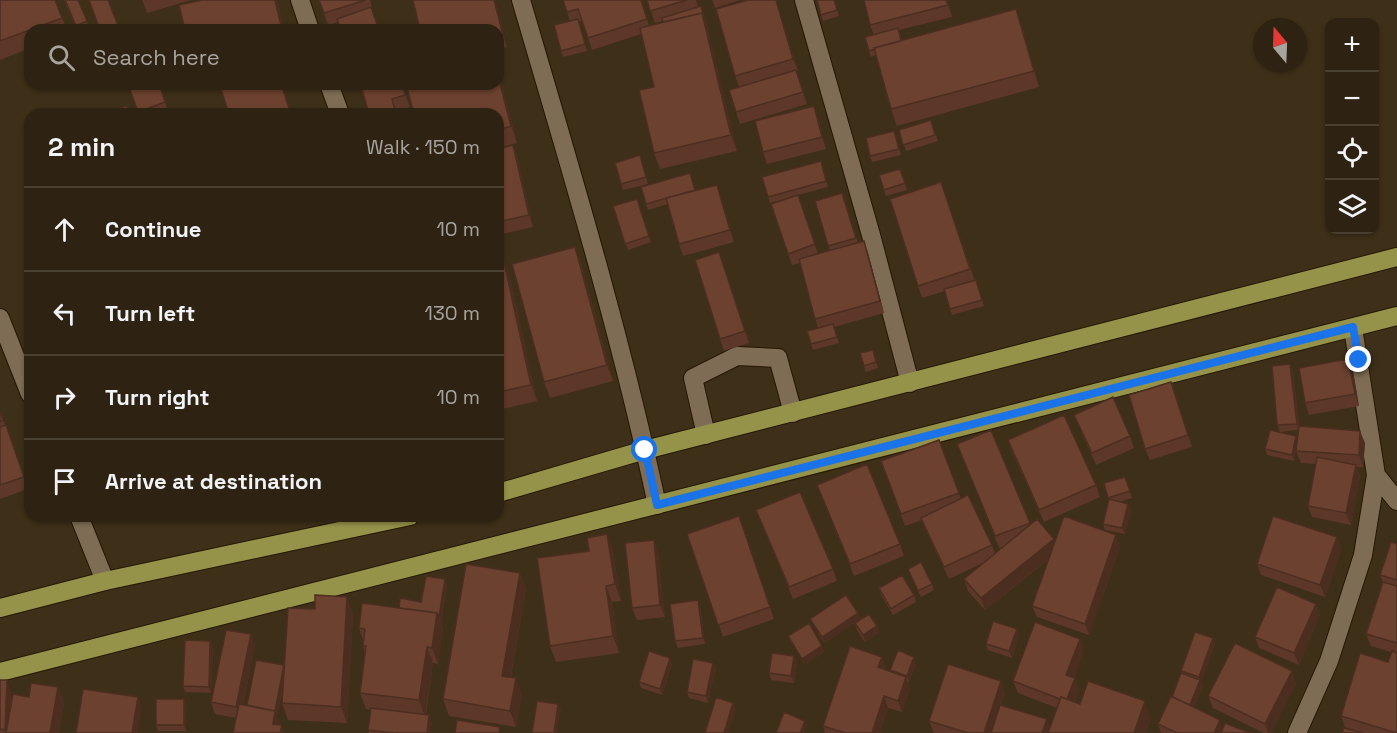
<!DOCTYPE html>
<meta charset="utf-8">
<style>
:root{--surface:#2e2312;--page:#362b1b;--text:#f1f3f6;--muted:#a7a49f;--line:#494032}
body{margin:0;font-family:"Space Grotesk",sans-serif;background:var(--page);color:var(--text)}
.controls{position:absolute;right:18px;top:18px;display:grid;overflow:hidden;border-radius:12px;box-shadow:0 2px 4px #0004}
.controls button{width:54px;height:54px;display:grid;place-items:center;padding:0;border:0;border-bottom:2px solid var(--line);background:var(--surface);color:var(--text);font:30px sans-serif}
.compass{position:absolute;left:1253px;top:18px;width:54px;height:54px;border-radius:50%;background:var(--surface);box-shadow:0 2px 4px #0004;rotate:341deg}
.stop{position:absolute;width:18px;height:18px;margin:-14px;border:4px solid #1a73e8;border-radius:50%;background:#fff}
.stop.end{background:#1a73e8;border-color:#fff;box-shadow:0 2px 6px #0008}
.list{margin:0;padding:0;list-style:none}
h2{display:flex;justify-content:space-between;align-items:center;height:78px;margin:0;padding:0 24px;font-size:26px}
h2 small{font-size:20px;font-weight:400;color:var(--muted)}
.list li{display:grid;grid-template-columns:39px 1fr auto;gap:18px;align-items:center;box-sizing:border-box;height:84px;padding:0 24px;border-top:2px solid var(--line)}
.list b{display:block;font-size:22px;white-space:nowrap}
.list em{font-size:20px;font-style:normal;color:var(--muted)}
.icon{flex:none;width:33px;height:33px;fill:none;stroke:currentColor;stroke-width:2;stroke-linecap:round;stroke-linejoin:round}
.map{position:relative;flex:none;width:1397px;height:733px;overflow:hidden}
.search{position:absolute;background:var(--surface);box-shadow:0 2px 4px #0004;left:24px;top:24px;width:480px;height:66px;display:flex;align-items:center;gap:15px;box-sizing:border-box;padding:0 21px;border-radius:18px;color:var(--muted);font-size:22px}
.panel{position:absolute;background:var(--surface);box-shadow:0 2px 4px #0004;left:24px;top:108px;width:480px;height:414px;border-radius:18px}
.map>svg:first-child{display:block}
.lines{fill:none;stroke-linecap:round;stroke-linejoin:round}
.minor-casing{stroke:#251701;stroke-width:20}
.major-casing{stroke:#251701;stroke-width:20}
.minor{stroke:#7e6d54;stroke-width:18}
.major{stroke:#95924a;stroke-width:18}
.wall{fill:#5d3828}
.shaded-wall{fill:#4c2e21}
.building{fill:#6c412f;stroke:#4c2e21;stroke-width:1.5}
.route{stroke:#1a73e8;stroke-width:8}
</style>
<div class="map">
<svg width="1397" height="733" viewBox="0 0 1397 733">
<rect width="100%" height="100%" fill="#3e2f18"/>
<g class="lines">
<defs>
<path id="minor" d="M300 0 310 30
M521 0C570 167 621 335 657 505
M804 0 871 235 910 383
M329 84 340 114
M0 318 30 394
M706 435 693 378 737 356 778 358 793 413
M1376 475 1397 501
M79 516 105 581
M1297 733 1329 661 1363 555 1376 475 1353 328"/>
<path id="major" d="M498 493 645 450 1397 257
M0 608 105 581 410 516
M0 672 1397 316"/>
</defs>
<use href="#minor" class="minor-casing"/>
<use href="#major" class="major-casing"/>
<use href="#minor" class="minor"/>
<use href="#major" class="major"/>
</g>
<path class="wall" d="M0 0H55L67 30H30V48L0 60Z
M64 0H78L89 27 83 30H77Z
M142 0H191L147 13Z
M319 0H370L373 11 328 25Z
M413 0H495L507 47 498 50V30Z
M563 0H641L649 26 663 22 662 21 655 23 647 0H696L698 7 701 6 707 26 737 151 660 169 654 153V87L641 34 592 50 582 21 579 22 587 51 563 57 561 51 570 21Z
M712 0H740L715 8Z
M748 0H776L798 71H796L807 104 740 124 736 112 739 87 735 76Z
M817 0H834L839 16 823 21Z
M948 0 952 17 899 30 902 41 1022 26 1039 87 897 126 891 109 876 55 871 57 865 37 874 35 870 25Z
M498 71 517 143 498 148Z
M128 84H159L169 114H139Z
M359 84H403L410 107 396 111 363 94Z
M814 106 818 118 826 149 767 164 763 152Z
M931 120 938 141 906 151 899 130Z
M896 137 901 155 872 162 870 156Z
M513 145 517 157 533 227 498 235V149Z
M642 162 648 184 623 190 621 184Z
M823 167 828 187 798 195 818 254 830 251 815 201 844 199 858 243 868 253 884 313 834 327 839 343 813 350 811 344 818 328 800 263 792 265 771 204 785 199 770 203 768 197Z
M900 169 907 190 886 196 879 175Z
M941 182 975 281 978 287 984 306 952 315 945 291 922 298 918 286Z
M696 190 721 196 734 242 683 256 679 244 668 204 648 210 646 204Z
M637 199 651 242 628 250 613 206Z
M575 247 581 264 613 381 550 398 544 382Z
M719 252 749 343 724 351 720 339Z
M504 262 510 278 537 401 498 410V263Z
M873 350 878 368 866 372 864 366Z
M1348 359 1353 371 1359 406 1309 415 1305 403Z
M1293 370 1299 426 1365 443 1363 467H1357L1360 477 1351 525 1312 517 1308 506 1316 464 1301 463 1296 451 1294 461 1267 455 1265 449 1296 436 1297 439 1298 430 1280 432 1277 425Z
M1171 382 1192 447 1150 460 1145 449Z
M0 411 28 489 0 499Z
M1074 415 1130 436 1134 448 1096 465 1079 427Z
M991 430 1030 524 1055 542 1120 547 1089 635 1037 617 1032 606 1049 559 985 610 968 591 964 579 985 562 949 579 925 529 922 520 905 526 881 461 939 440 961 499 992 545 995 554 1003 547 999 548 957 444Z
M1008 440 1096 485 1100 497 1044 522 1012 452Z
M1125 477 1132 498 1119 502 1131 510 1125 534 1105 530 1103 524 1109 500 1104 483Z
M817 485 900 544 904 556 854 576Z
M756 510 833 569 837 581 793 599Z
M739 516 774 619 723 637 687 534Z
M607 534 613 551 621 601 612 602 619 653 556 662 550 646 589 551Z
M1337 537 1341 549 1325 597 1261 575 1257 564Z
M654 540 658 552 665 617 637 620 632 608Z
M1397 544V733H1364L1345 727 1341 716 1388 662 1391 652 1371 646 1366 634 1383 582 1380 575Z
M908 569 932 584 934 590 921 597Z
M520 573 526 589 511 677 522 694 516 727 449 716 443 699Z
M447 586 441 623 443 629 438 664 433 663 426 715 432 722 430 733H369L368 730 371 710 366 709 360 693 365 653 363 646V640L359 628 399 608 421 602Z
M879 588 914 595 916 602 893 615 881 595Z
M347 597 353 614 347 723 288 720 282 703 283 688 277 716 236 718 215 714 211 702 251 634 255 646 243 705H247L284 665 315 609Z
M1316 604 1320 615 1299 665 1259 648 1255 637Z
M700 606 705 644 678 648 675 641Z
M858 613 860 619 824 643 813 625 810 619Z
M855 623 877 626 879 632 865 642 857 630Z
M1017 629 1019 635 1012 658 988 650 986 644Z
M788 636 822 646 824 652 805 665 791 642Z
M210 641 213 647 211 693 185 692 183 686Z
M1215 644 1201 682 1203 686 1194 707 1223 728 1250 733H1161L1158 724 1172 697 1182 673 1181 671Z
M1084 651 1074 677 1079 690 1075 702 1080 704 1151 717 1146 733H934L929 721 1005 693 1001 705 1047 719 1050 728 1057 708 1018 693 1013 681Z
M794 656 797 662 794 683 771 680 769 673Z
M882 657 886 668V670L891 672 890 670 916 663 909 682H908L910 689 902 712 888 708 880 733H825L823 726Z
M713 663 716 669 708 703 689 698 687 692Z
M672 664 662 695 641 688 639 682Z
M0 680 11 692V706L29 697 58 687 64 703 59 733H0Z
M1296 683 1271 733H1264L1213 708 1208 696Z
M186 705V731H158L156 725Z"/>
<path class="shaded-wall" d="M275 0 278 1 284 30H282Z
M494 0H495L507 47 503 35Z
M776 0 798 71 793 59Z
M946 0H948L952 17 948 5Z
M1016 9 1022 26 1039 87 1034 71Z
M702 13 708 29 737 151 731 135Z
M498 71 517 143 511 126 498 76Z
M403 84 405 90 410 107 405 95Z
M814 106 818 118 826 149 822 137Z
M513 145 517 157 533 227 529 215Z
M717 185 721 196 734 242 730 230Z
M864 241 868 253 884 313 880 301Z
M575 247 581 264 613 381 607 365Z
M504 262 510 278 537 401 531 385Z
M1348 359 1353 371 1359 406 1355 394Z
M1290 364 1293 370 1299 430 1297 424Z
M1360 431 1365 443 1363 467 1359 455Z
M1296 436 1299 443 1294 461 1292 455Z
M1356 465 1360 477 1351 525 1346 513Z
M1128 504 1131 510 1125 534 1122 528Z
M607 534 613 551 621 601 615 584Z
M1116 535 1120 547 1089 635 1085 624Z
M1337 537 1341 549 1325 597 1320 585Z
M1054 539 1058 551 985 610 981 598Z
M654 540 658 552 665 617 660 605Z
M520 573 526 589 508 692 502 676Z
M445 579 447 586 441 623 439 617Z
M606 586 612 602 619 653 613 636Z
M347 597 353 614 347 723 341 707Z
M698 600 700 606 705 644 703 638Z
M1316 604 1320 615 1299 665 1294 653Z
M437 613 443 629 438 664 432 648Z
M858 613 860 619 824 643 822 637Z
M877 626 879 632 865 642 863 635Z
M1017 629 1019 635 1012 658 1009 651Z
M251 634 255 646 240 718 236 707Z
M1213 638 1215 644 1201 682 1203 686 1192 713 1189 707 1200 681 1199 677Z
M1080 639 1084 651 1071 687 1066 675Z
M210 641 213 647 211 693 209 687Z
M822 646 824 652 805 665 802 659Z
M427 647 433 663 425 717 419 700Z
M794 656 797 662 794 683 791 676Z
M882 657 886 668 882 679 878 667Z
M914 657 916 663 909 682 907 676Z
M670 658 672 664 662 695 660 689Z
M713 663 716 669 708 703 706 696Z
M284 665 286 671 277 716 285 733H276L273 724Z
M1292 671 1296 683 1271 733H1268L1265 724Z
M906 677 910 689 902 712 898 701Z
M516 678 522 694 516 727 510 711Z
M1075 678 1079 690 1071 713 1066 701Z
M7 680 11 692 10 733H7L5 730Z
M1001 681 1005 693 992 733H984Z
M58 687 64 703 59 733H50Z
M884 696 888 708 880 733H872Z
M138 697 142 708 138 733H132Z
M184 699 186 705V731L184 725Z
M1145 701 1151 717 1146 733H1134Z
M733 703 736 709 728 733H724Z
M558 704 561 710 557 733H554Z
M429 715 432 722 430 733H427Z
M1047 719 1051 731 1050 733H1042Z
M1220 720 1225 731 1224 733H1214Z
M805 721 807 727 804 733H800Z"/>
<path class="building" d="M0 0H55L62 18 0 41Z
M65 0H78L87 21 76 26Z
M89 0H108L119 28 114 30H100Z
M202 0H275L282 30H185L179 5Z
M319 0H366L324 13Z
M413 0H494L503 35 498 37V30H420Z
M563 0H641L647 19 588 38 578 9 567 12Z
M647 0H687L650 11Z
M748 0H776L793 59 735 76 716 9Z
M817 0H834L837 10 821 15Z
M864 0H946L948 5 870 25Z
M701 6 705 19 702 13 663 22 662 18Z
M371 7 379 30H341L337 19Z
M1016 9 1034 71 891 109 874 48Z
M702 13 731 135 654 153 639 90 654 87 640 28Z
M578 19 585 44 561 51 554 25Z
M898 28 901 41 874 48 875 49 869 51 865 37Z
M796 70 803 92 736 112 729 90Z
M498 76 511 126 498 130V114H414L406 84H498Z
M128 84H159L165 102 138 112Z
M237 84H281L291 114H229L221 89Z
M381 84H403L405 95 392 99 396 114H369L362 89Z
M127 106 129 114H109V111Z
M814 106 822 137 763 152 755 121Z
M931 120 935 135 903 145 899 130Z
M894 131 899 149 870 156 866 138Z
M513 145 529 215 498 222V149Z
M640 155 646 177 621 184 615 163Z
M821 161 826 181 768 197 762 177Z
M900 169 905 183 884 190 879 175Z
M690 173 695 190 646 204 641 187Z
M941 182 970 269 918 286 890 199Z
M717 185 730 230 679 244 666 198Z
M842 193 856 238 828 246 815 201Z
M798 195 815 244 788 254 771 204Z
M637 199 649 236 625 244 613 206Z
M864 241 880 301 815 319 799 259Z
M575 247 607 365 544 382 512 264Z
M719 252 745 331 720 339 695 260Z
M504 262 531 385 498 392V263Z
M976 280 982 300 950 309 944 289Z
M833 324 837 337 811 344 807 331Z
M873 350 876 362 864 366 860 353Z
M1348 359 1355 394 1305 403 1299 368Z
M1290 364 1297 424 1277 425 1272 366Z
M1171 382 1188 435 1145 449 1129 395Z
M1113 397 1130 436 1092 453 1074 415Z
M0 411 3 420 0 422Z
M1064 415 1096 485 1039 510 1008 440Z
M6 425 24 477 0 485V427Z
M1299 426 1360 431 1359 455 1296 451Z
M991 430 1030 523 995 536 957 444Z
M1270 430 1296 436 1292 455 1265 449Z
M939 440 959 493 901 514 881 461Z
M1317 457 1356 465 1346 513 1308 506Z
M867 464 900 544 850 564 817 485Z
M1125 477 1130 491 1108 498 1104 483Z
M800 492 833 569 789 587 756 510Z
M968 495 992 545 944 567 921 518Z
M1109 499 1128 504 1122 528 1103 524Z
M739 516 770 607 718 625 687 534Z
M1064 516 1116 535 1085 624 1032 606Z
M1273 516 1337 537 1320 585 1257 564Z
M1037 519 1054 539 981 598 964 579Z
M607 534 615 584 606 586 613 636 550 646 537 558 589 551 587 538Z
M654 540 660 605 632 608 625 543Z
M1391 542 1397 544V580L1380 575Z
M921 562 932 584 918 591 908 569Z
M466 564 520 573 502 676 516 678 510 711 443 699Z
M902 575 914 595 891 609 879 588Z
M426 576 445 579 439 617 437 613 399 608 400 598 421 602Z
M1383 582 1397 586V643L1366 634Z
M1277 587 1316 604 1294 653 1255 637Z
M315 595 347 597 341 707 282 703 288 608 315 609Z
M846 595 858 613 822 637 810 619Z
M698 600 703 638 675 641 670 604Z
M362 603 437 613 432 648 427 647 419 700 360 693 366 646H363L365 629 359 628Z
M869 614 877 626 863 635 855 623Z
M993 621 1017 629 1009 651 986 644Z
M1035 622 1080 639 1066 675 1075 678 1067 699 1061 697 1060 699 1013 681Z
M809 623 822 646 802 659 788 636Z
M226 630 251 634 236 707 211 702Z
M1195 632 1213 638 1199 677 1181 671Z
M185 640 210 641 209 687 183 686Z
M1235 643 1292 671 1265 724 1208 696Z
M850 646 882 657 878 667 906 677 898 701 884 696 872 733H845L823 726Z
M898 650 914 657 907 676 890 670Z
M649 651 670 658 660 689 639 682Z
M1392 651 1397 653V733L1341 716 1360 653 1388 662Z
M772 653 794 656 791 676 769 673Z
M693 659 713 663 706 696 687 692Z
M256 660 284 665 275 711 247 705Z
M948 664 1001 681 984 733H968L929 721Z
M1181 673 1200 680 1190 705 1172 697Z
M0 680H7L5 730 0 729Z
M1088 681 1145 701 1134 733H1048L1061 697 1080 704Z
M31 683 58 687 50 733H6L13 694 29 697Z
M83 689 138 697 132 733H76Z
M1171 696 1220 720 1214 733H1177L1158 724Z
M716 697 733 703 724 733H705Z
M156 699H184V725H156Z
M537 701 558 704 554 733H532Z
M239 704 275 711 273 724 282 725 280 733H233Z
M1000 705 1047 719 1042 733H991Z
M371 708 429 715 427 733H394L368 730Z
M784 712 805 721 800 733H776Z
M457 720 500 727 499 733H455Z
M1225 723 1250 733H1221Z
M1344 728 1363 733H1342Z"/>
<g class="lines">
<path class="route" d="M645 450 657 505 1353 327 1359 360"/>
</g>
</svg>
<div class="controls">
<button>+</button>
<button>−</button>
<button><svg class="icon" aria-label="locate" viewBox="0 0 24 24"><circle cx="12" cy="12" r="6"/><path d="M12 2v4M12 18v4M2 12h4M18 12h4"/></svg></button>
<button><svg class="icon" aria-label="layers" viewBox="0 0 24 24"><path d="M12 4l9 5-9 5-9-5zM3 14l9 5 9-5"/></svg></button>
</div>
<svg class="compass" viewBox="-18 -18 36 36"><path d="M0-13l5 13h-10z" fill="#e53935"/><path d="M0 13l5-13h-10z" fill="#a7a49f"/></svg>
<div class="stop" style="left:645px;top:450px"></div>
<div class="stop end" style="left:1359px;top:360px"></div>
<div class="search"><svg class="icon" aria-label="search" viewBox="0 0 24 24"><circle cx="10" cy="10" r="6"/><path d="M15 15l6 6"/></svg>Search here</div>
<section class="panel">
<h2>2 min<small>Walk · 150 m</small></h2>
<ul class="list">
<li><svg class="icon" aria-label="ahead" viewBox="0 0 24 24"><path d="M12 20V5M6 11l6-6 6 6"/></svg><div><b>Continue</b></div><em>10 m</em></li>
<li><svg class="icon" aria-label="left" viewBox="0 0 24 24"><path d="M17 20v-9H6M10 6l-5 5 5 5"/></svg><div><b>Turn left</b></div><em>130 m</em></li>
<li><svg class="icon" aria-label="right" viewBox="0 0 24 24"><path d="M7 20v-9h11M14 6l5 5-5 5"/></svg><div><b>Turn right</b></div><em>10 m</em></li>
<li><svg class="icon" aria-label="arrive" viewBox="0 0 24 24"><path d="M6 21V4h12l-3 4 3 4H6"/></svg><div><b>Arrive at destination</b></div></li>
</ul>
</section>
</div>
